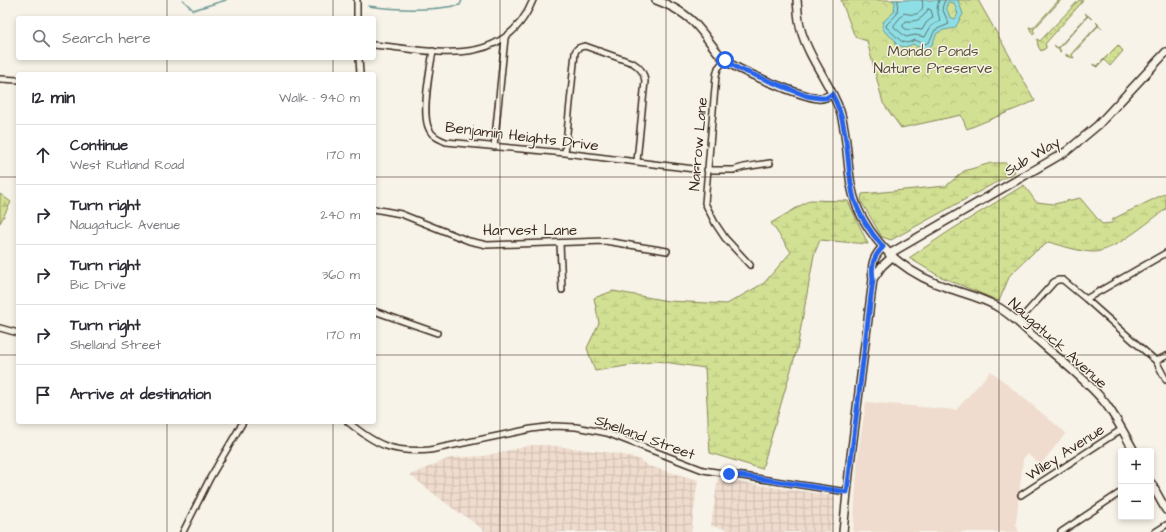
<!DOCTYPE html>
<meta charset="utf-8">
<style>
:root{--surface:#fff;--page:#f2f2f3;--text:#2b2b33;--muted:#7c7c81;--line:#e1e1e2}
body{margin:0;font-family:"Architects Daughter",sans-serif;background:var(--page);color:var(--text)}
.controls{position:absolute;right:12px;bottom:12px;display:grid;overflow:hidden;border-radius:4px;box-shadow:0 2px 6px #0003}
.controls button{width:36px;height:36px;display:grid;place-items:center;padding:0;border:0;border-bottom:1px solid var(--line);background:var(--surface);color:var(--text);font:20px sans-serif}
.stop{position:absolute;width:12px;height:12px;margin:-9px;border:3px solid #2563eb;border-radius:50%;background:#fff}
.stop.end{background:#2563eb;border-color:#fff;box-shadow:0 1px 4px #0008}
.list{margin:0;padding:0;list-style:none}
h2{display:flex;justify-content:space-between;align-items:center;height:52px;margin:0;padding:0 16px;font-size:17px}
h2 small{font-size:13px;font-weight:400;color:var(--muted)}
.list li{display:grid;grid-template-columns:26px 1fr auto;gap:12px;align-items:center;box-sizing:border-box;height:60px;padding:0 16px;border-top:1px solid var(--line)}
.list b{display:block;font-size:15px;white-space:nowrap}
.list p{margin:0;font-size:13px;white-space:nowrap;color:var(--muted)}
.list em{font-size:13px;font-style:normal;color:var(--muted)}
.icon{flex:none;width:22px;height:22px;fill:none;stroke:currentColor;stroke-width:2;stroke-linecap:round;stroke-linejoin:round}
.map{position:relative;flex:none;width:1166px;height:532px;overflow:hidden}
.search{position:absolute;background:var(--surface);box-shadow:0 2px 6px #0003;left:16px;top:16px;width:360px;height:44px;display:flex;align-items:center;gap:10px;box-sizing:border-box;padding:0 14px;border-radius:4px;color:var(--muted);font-size:15px}
.panel{position:absolute;background:var(--surface);box-shadow:0 2px 6px #0003;left:16px;top:72px;width:360px;height:352px;border-radius:4px}
.map>svg:first-child{display:block}
.built{fill:#efdcce}
.industrial{fill:url(#industrial-grid)}
.grass{fill:url(#grass-dots);stroke:#868558}
.forest{fill:url(#forest-firs);stroke:#868558}
.wetland{fill:url(#wetland-marsh);stroke:#868558}
.park{fill:url(#park-crowns);stroke:#868558}
.water{fill:#8edfe5;stroke:#6d9795;fill-rule:evenodd}
.lines{fill:none;stroke-linecap:round;stroke-linejoin:round}
.shore{stroke:#5c726e;stroke-width:1}
.stream{stroke:#6d9795;stroke-width:1.5}
.street-casing{stroke:#3b2a1e;stroke-width:8}
.secondary-casing{stroke:#3b2a1e;stroke-width:10}
.street{stroke:#f7f3e8;stroke-width:5}
.secondary{stroke:#f7f3e8;stroke-width:7}
.route{stroke:#2563eb;stroke-width:5}
.grid{fill:none;stroke:#3b2a1e;stroke-width:1;stroke-opacity:0.55}
.labels{text-anchor:middle;stroke-width:3;stroke-linejoin:round;paint-order:stroke}
.park-label{font-size:15px;fill:#594e35;stroke:#f7f3e8}
.street-label{font-size:15px;fill:#3b2a1e;stroke:#f7f3e8}
</style>
<div class="map">
<svg width="1166" height="532" viewBox="0 0 1166 532">
<defs>
<pattern id="industrial-grid" width="8" height="8" patternUnits="userSpaceOnUse"><rect width="8" height="8" fill="#efdcce"/><path d="M0 4h8M4 0v8" fill="none" stroke="#cebdb0"/></pattern>
<pattern id="grass-dots" width="8" height="8" patternUnits="userSpaceOnUse"><rect width="8" height="8" fill="#d2e093"/><path d="M2 2h.1M6 6h.1" fill="none" stroke="#b5c07e" stroke-width="1.8" stroke-linecap="round"/></pattern>
<pattern id="forest-firs" width="22" height="20" patternUnits="userSpaceOnUse"><rect width="22" height="20" fill="#d2e093"/><path d="M5 1l3.5 6h-7zM16 11l3.5 6h-7z" fill="#b5c07e"/></pattern>
<pattern id="wetland-marsh" width="20" height="14" patternUnits="userSpaceOnUse"><rect width="20" height="14" fill="#d2e093"/><path d="M1 5h8M5 5V1M11 12h8M15 12V8" fill="none" stroke="#b5c07e"/></pattern>
<pattern id="park-crowns" width="20" height="18" patternUnits="userSpaceOnUse"><rect width="20" height="18" fill="#d2e093"/><path d="M2 6a3 3 0 1 1 6 0M12 15a3 3 0 1 1 6 0" fill="none" stroke="#b5c07e"/></pattern>
</defs>
<rect width="100%" height="100%" fill="#f7f3e8"/>
<filter id="ink" filterUnits="userSpaceOnUse"><feTurbulence type="fractalNoise" baseFrequency=".025" numOctaves="2"/><feDisplacementMap in="SourceGraphic" scale="8" xChannelSelector="R" yChannelSelector="G"/><feConvolveMatrix kernelMatrix="1 2 1 2 8 2 1 2 1" color-interpolation-filters="sRGB"/></filter>
<g filter="url(#ink)">
<path class="built" d="M991 371 1066 433 1041 464 1027 454 1023 459 1016 524 1019 532H853L858 454 866 402 956 410Z"/>
<path class="industrial" d="M532 445H547L620 454 638 459 648 466 698 480 691 532H486L462 514H460L410 475 450 458 484 456Z
M718 479 835 496 833 532H726V529L711 526Z"/>
<path class="grass" d="M1059 0H1061L1033 30 1035 33 1033 35 1029 27 1033 28Z
M1079 0 1083 1 1045 44 1046 46V48L1041 51 1038 46 1037 39 1040 41Z
M1085 13 1092 19 1088 16 1059 48 1061 51 1060 52 1054 45 1058 48 1087 16Z
M1096 22 1102 28 1098 26 1072 55 1074 58 1066 56V54L1069 56 1098 25Z
M1118 45 1123 51 1110 66 1104 60 1098 67 1093 65V64L1097 66Z"/>
<path class="forest" d="M0 194 11 202 0 223Z"/>
<path class="wetland" d="M991 163H1006L1013 169 1015 172 891 240 882 237 861 201 862 194 946 186 964 171Z
M1024 185 1036 202 1054 204 1080 198 1102 224 1112 223 1113 219 1166 193V209C1149 221 1113 253 1092 252 1077 251 1063 246 1049 242L1033 253 1010 275 999 301 939 276 909 258 951 230Z
M810 200 848 201 868 244 820 240 814 255 797 349 762 469 710 453 705 368 657 361 595 371 587 348 599 323 594 298 613 291 668 301 727 304 764 283 791 252 771 223Z"/>
<path class="park" d="M841 0H978L1035 101 967 129 961 115 901 128 883 103 867 41 855 37Z"/>
<path class="water" d="M892 0H958L963 14 955 28 944 30 937 33 932 45 925 49 921 46 917 47 914 44 905 47 896 45 895 40 885 32 882 27 884 21 894 12 895 2ZM948 2 954 3 958 14 955 19 950 17 946 7Z"/>
<g class="lines">
<path class="shore" d="M898 0 897 14 887 24 886 27 901 41 907 43 915 40 925 44 929 42 935 30 949 24 942 8 945 0
M922 0C926 15 914 16 904 13L894 25V27L906 37 915 35 925 37 931 26 940 21 937 8 939 0
M928 9 931 10 933 17 926 23 922 30 913 29 907 30 903 27V25L906 21C917 22 923 19 928 9Z"/>
<path class="stream" d="M183 0 193 10 226 0
M368 6C398 10 430 11 460 5L462 0"/>
<defs>
<path id="street" d="M357 18V0
M374 45C434 51 504 71 533 0
M433 51C430 69 421 114 429 129 432 136 439 139 446 142L565 153 694 169
M359 58 360 74
M725 60 718 68 716 76 705 203 715 223 725 238 750 265
M0 79 18 80
M494 147 505 38
M565 153 575 53C576 48 580 47 585 46L633 63C640 67 644 72 645 81L637 161
M707 170H734L744 167 770 163
M374 209 401 214 469 241 487 245 605 241 667 251
M560 243 562 290
M1086 299 1166 253
M374 311 437 333
M1018 322 1054 282 1058 280H1063L1086 299 1156 361 1166 380
M0 328 18 333
M1156 361 1166 356
M348 422C376 445 392 453 430 450L531 429 554 426 576 427 607 433 703 470 847 492
M1021 495 1122 429
M183 532 210 478 243 422
M1061 532 1121 492
M1155 532 1166 525"/>
<path id="secondary" d="M656 0C672 6 686 13 697 26 707 37 714 50 725 60 736 70 803 97 818 98 824 99 828 96 832 94
M797 0C798 10 798 20 801 30 809 59 830 83 840 111 851 146 844 185 862 217 882 254 911 276 951 289 966 294 982 298 996 306 1012 314 1024 329 1038 340 1061 361 1087 380 1106 404 1117 419 1125 435 1134 451
M889 254 1067 151 1098 125 1166 52
M873 279 882 266 892 257
M1151 483 1166 510
M843 532 850 464 873 279C871 265 873 257 883 247"/>
</defs>
<use href="#street" class="street-casing"/>
<use href="#secondary" class="secondary-casing"/>
<use href="#street" class="street"/>
<use href="#secondary" class="secondary"/>
</g>
</g>
<g class="lines" filter="url(#ink)">
<path class="route" d="M725 60 739 69 807 96 820 98H826L832 94C838 105 842 116 844 129 849 152 848 176 854 199 860 217 871 233 883 247 873 257 871 265 873 279L847 492 729 474"/>
</g>
<path class="grid" d="M167 0V18M333 0V18M500 0V532M666 0V532M833 0V532M999 0V532M167 58V74M333 58V74M0 177H18M374 177H1166M0 355H18M374 355H1166M167 422V532M333 422V532"/>
<g class="labels">
<g class="park-label">
<text x="933" y="56">Mondo Ponds<tspan x="933" dy="17">Nature Preserve</tspan></text>
</g>
<g class="street-label">
<text transform="translate(522 136) rotate(7)" y="5">Benjamin Heights Drive</text>
<text transform="translate(698 144) rotate(-85)" y="5">Narrow Lane</text>
<text transform="translate(1032 156) rotate(-31)" y="5">Sub Way</text>
<text x="530" y="235">Harvest Lane</text>
<text transform="translate(1058 343) rotate(42)" y="5">Naugatuck Avenue</text>
<text transform="translate(645 437) rotate(20)" y="5">Shelland Street</text>
<text transform="translate(1065 452) rotate(-33)" y="5">Wiley Avenue</text>
</g>
</g>
</svg>
<div class="controls">
<button>+</button>
<button>−</button>
</div>
<div class="stop" style="left:725px;top:60px"></div>
<div class="stop end" style="left:729px;top:474px"></div>
<div class="search"><svg class="icon" aria-label="search" viewBox="0 0 24 24"><circle cx="10" cy="10" r="6"/><path d="M15 15l6 6"/></svg>Search here</div>
<section class="panel">
<h2>12 min<small>Walk · 940 m</small></h2>
<ul class="list">
<li><svg class="icon" aria-label="ahead" viewBox="0 0 24 24"><path d="M12 20V5M6 11l6-6 6 6"/></svg><div><b>Continue</b><p>West Rutland Road</p></div><em>170 m</em></li>
<li><svg class="icon" aria-label="right" viewBox="0 0 24 24"><path d="M7 20v-9h11M14 6l5 5-5 5"/></svg><div><b>Turn right</b><p>Naugatuck Avenue</p></div><em>240 m</em></li>
<li><svg class="icon" aria-label="right" viewBox="0 0 24 24"><path d="M7 20v-9h11M14 6l5 5-5 5"/></svg><div><b>Turn right</b><p>Bic Drive</p></div><em>360 m</em></li>
<li><svg class="icon" aria-label="right" viewBox="0 0 24 24"><path d="M7 20v-9h11M14 6l5 5-5 5"/></svg><div><b>Turn right</b><p>Shelland Street</p></div><em>170 m</em></li>
<li><svg class="icon" aria-label="arrive" viewBox="0 0 24 24"><path d="M6 21V4h12l-3 4 3 4H6"/></svg><div><b>Arrive at destination</b></div></li>
</ul>
</section>
</div>
